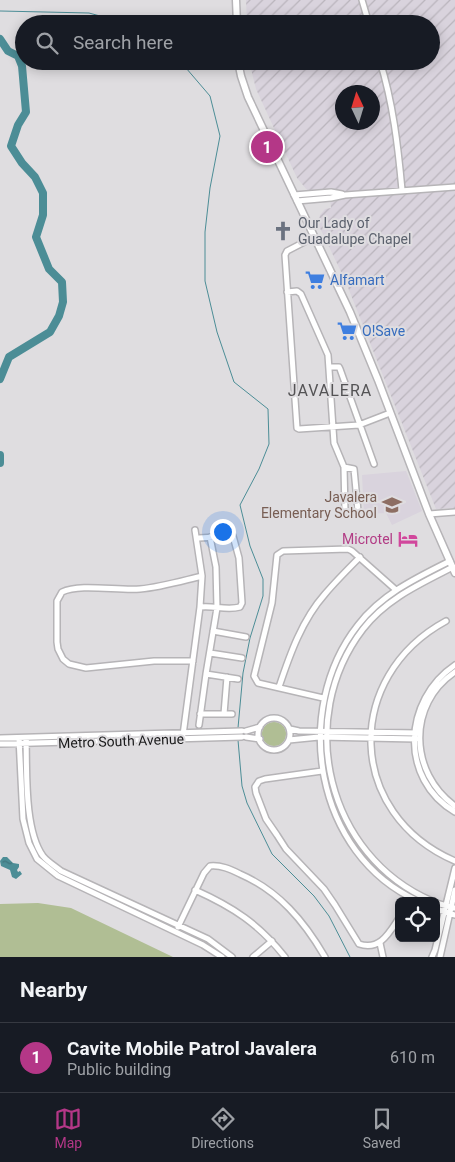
<!DOCTYPE html>
<style>
:root{--surface:#171b24;--page:#20242c;--text:#f1f3f6;--muted:#9ea1a6;--line:#363941;--accent:#b43787}
body{margin:0;font-family:Roboto,sans-serif;background:var(--page);color:var(--text)}
.controls{position:absolute;right:15px;bottom:15px;display:grid;overflow:hidden;border-radius:8px;box-shadow:0 2px 12px #0003}
.controls button{width:45px;height:45px;display:grid;place-items:center;padding:0;border:0;border-bottom:1px solid var(--line);background:var(--surface);color:var(--text);font:25px sans-serif}
.compass{position:absolute;left:335px;top:85px;width:45px;height:45px;border-radius:50%;background:var(--surface);box-shadow:0 2px 12px #0003;rotate:356deg}
.you{position:absolute;left:222px;top:531px;width:18px;height:18px;margin:-12px;border:4px solid #fff;border-radius:50%;background:#1a73e8;box-shadow:0 0 0 8px #1a73e833}
.badge{display:grid;place-items:center;width:32px;height:32px;border-radius:50%;background:var(--accent);color:#fff;font-size:16px;font-weight:700}
.pin{position:absolute;translate:-50% -50%;border:2px solid #fff;box-shadow:0 1px 5px #0006}
.list{margin:0;padding:0;list-style:none}
h2{display:flex;justify-content:space-between;align-items:center;height:65px;margin:0;padding:0 20px;font-size:21px}
h2 small{font-size:16px;font-weight:400;color:var(--muted)}
.list li{display:grid;grid-template-columns:32px 1fr auto;gap:15px;align-items:center;box-sizing:border-box;height:70px;padding:0 20px;border-top:1px solid var(--line)}
.list b{display:block;font-size:19px;white-space:nowrap}
.list p{margin:0;font-size:16px;white-space:nowrap;color:var(--muted)}
.list em{font-size:16px;font-style:normal;color:var(--muted)}
.icon{flex:none;width:28px;height:28px;fill:none;stroke:currentColor;stroke-width:2;stroke-linecap:round;stroke-linejoin:round}
.map{position:relative;flex:none;width:455px;height:957px;overflow:hidden}
.search{position:absolute;background:var(--surface);box-shadow:0 2px 12px #0003;left:15px;right:15px;top:15px;height:55px;display:flex;align-items:center;gap:12px;box-sizing:border-box;padding:0 18px;border-radius:28px;color:var(--muted);font-size:19px}
.sheet{height:135px;background:var(--surface)}
nav{display:flex;justify-content:space-around;align-items:center;box-sizing:border-box;height:70px;border-top:1px solid var(--line);background:var(--surface);font-size:14px;color:var(--muted)}
nav a{display:grid;justify-items:center;gap:2px}
nav .on{color:var(--accent)}
.map>svg:first-child{display:block}
.built{fill:#d9d3dd}
.industrial{fill:url(#industrial-furrows);fill-rule:evenodd}
.green{fill:#b0be94}
.water{fill:url(#water-ripples)}
.lines{fill:none;stroke-linecap:round;stroke-linejoin:round}
.stream{stroke:#4c8d96;stroke-width:1}
.river{stroke:#4c8d96;stroke-width:8}
.minor-casing{stroke:#b6b4b7;stroke-width:8}
.major-casing{stroke:#b6b4b7;stroke-width:9}
.minor{stroke:#fff;stroke-width:5}
.major{stroke:#fff;stroke-width:6}
.labels{text-anchor:middle;stroke-width:4;stroke-linejoin:round;paint-order:stroke}
.worship-label{font-size:14px;fill:#5b616d;stroke:#dfdde0;text-anchor:start}
.shop-label{font-size:14px;fill:#366cbe;stroke:#dfdde0;text-anchor:start}
.education-label{font-size:14px;fill:#785e54;stroke:#dfdde0;text-anchor:end}
.hotel-label{font-size:14px;fill:#b23c85;stroke:#dfdde0;text-anchor:end}
.street-label{font-size:14px;fill:#1a1a1b;stroke:#dfdde0}
.quarter-label{font-size:16px;letter-spacing:1px;fill:#545355;stroke:#dfdde0}
</style>
<div class="map">
<svg width="455" height="957" viewBox="0 0 455 957">
<defs>
<pattern id="industrial-furrows" width="10" height="10" patternUnits="userSpaceOnUse" patternTransform="scale(1.25)"><rect width="10" height="10" fill="#d9d3dd"/><path d="M-1 1l2-2M0 10L10 0M9 11l2-2" fill="none" stroke="#bab5bd"/></pattern>
<pattern id="water-ripples" width="26" height="14" patternUnits="userSpaceOnUse" patternTransform="scale(1.25)"><rect width="26" height="14" fill="#4c8d96"/><path d="M2 4q2-2 4 0t4 0M15 11q2-2 4 0t4 0" fill="none" stroke="#3e727a"/></pattern>
</defs>
<rect width="100%" height="100%" fill="#dfdde0"/>
<path class="built" d="M406 471 422 511 392 525 386 513 364 514 362 475Z"/>
<path class="industrial" d="M246 0H455V508L436 509 345 280 318 224 320 215 325 209 331 208 329 190H307L297 178 256 89 249 61H431V24H247ZM342 92H372V122H342Z"/>
<path class="green" d="M262 734a12 12 0 1 1 24 0a12 12 0 1 1-24 0Z
M38 903 71 908 173 957H0V904Z"/>
<path class="water" d="M3 857H7L13 863 19 864V867L17 870 18 872 20 871 22 874 16 879 12 877 10 870 1 866 0 861Z"/>
<g class="lines">
<path class="stream" d="M0 11 89 13 129 24
M180 61 210 96 220 136 210 188 205 232V281L217 332 234 382 268 409 269 444 259 469 240 505 250 546 263 579V596L250 638 243 673 238 728
M238 740 242 786 247 803 272 854 314 896 329 916 350 957"/>
<path class="river" d="M0 39 8 51 18 56 22 66 26 112 18 125 11 146 22 163 35 177 43 193V215L36 237 49 269 62 282 63 302 59 316 50 332 9 357 0 379
M0 455V463"/>
<defs>
<path id="minor" d="M362 0 369 24
M380 61C393 103 398 146 402 190
M294 195 331 192 342 194
M297 201 331 198 345 195 455 187
M314 237 287 251 285 255 297 428 299 429 359 425 390 413
M287 292 297 291 301 294 328 355 334 443 344 467 345 511H358L354 469 344 467
M329 367H339L340 369 374 464
M429 514 455 512
M199 538 233 536 239 558 242 603 240 607C226 611 214 605 200 607
M446 621C343 677 346 814 455 861
M213 631 246 637
M210 653 242 658
M193 661H154L86 668 69 664 63 659 58 649 57 642V601L62 592C80 583 118 591 140 589 161 587 181 581 202 576
M455 665C403 700 399 779 455 812
M455 672C407 704 409 773 455 806
M206 674 238 679
M279 687C290 654 302 620 325 594 336 581 348 569 360 557
M323 698 258 683 254 676 272 603 277 555 283 551 348 549 352 551 396 590
M200 714H232
M224 714 227 677
M258 734a16 16 0 1 1 32 0a16 16 0 1 1-32 0Z
M199 725 206 674 217 608 216 567 210 537
M290 729 299 731 417 733
M246 731 260 727
M183 735 200 607 202 576 195 530
M246 737 260 739
M0 738 242 731
M19 738 23 819 29 843 37 859 58 876 203 945 222 957
M26 738C27 770 24 830 43 856 48 862 55 866 61 871L208 939 232 957
M289 740 319 737 416 739
M0 744 242 737
M322 771 265 779 259 781 255 787 256 793 266 819 277 835 286 849 324 889 335 905 359 944C380 951 389 933 399 918
M195 890C233 907 259 924 285 957
M418 901C315 855 291 710 358 625 382 594 416 578 450 561
M432 901C327 856 294 719 363 629 386 599 420 584 453 567
M436 903 455 908
M436 909 455 915
M178 927 204 873 210 866C221 865 230 869 240 874 279 891 304 921 325 957
M380 943 383 957
M253 957 272 941
M432 957 435 950 455 868
M440 957 455 890"/>
<path id="major" d="M236 0 237 24
M238 61 241 76 248 97 350 312 378 380 429 514 455 573"/>
</defs>
<use href="#minor" class="minor-casing"/>
<use href="#major" class="major-casing"/>
<use href="#minor" class="minor"/>
<use href="#major" class="major"/>
</g>
<defs>
<symbol id="church-bare" viewBox="-9 -9 18 18"><path d="M-1.2-6h2.4v3.5h3.3v2.4h-3.3V6h-2.4V-.1h-3.3v-2.4h3.3Z" fill="#6b7280" stroke="#dfdde0" stroke-width="2.5" paint-order="stroke"/></symbol>
<symbol id="supermarket-bare" viewBox="-9 -9 18 18"><path d="M-6-5.5h2.5l.6 2H6L4.5 2H-2.5L-4.4-4H-6ZM-1.5 3.2a1.3 1.3 0 1 0 .1 0ZM3 3.2a1.3 1.3 0 1 0 .1 0Z" fill="#3f7fe0" stroke="#dfdde0" stroke-width="2.5" paint-order="stroke"/></symbol>
<symbol id="school-bare" viewBox="-9 -9 18 18"><path d="M0-5L7-2L0 1L-7-2ZM-4 1L0 2.5L4 1V4Q0 6-4 4Z" fill="#8d6e63" stroke="#dfdde0" stroke-width="2.5" paint-order="stroke"/></symbol>
<symbol id="hotel-bare" viewBox="-9 -9 18 18"><path d="M-6-4.5h1.5V1H6V5H4.5V3h-9V5H-6ZM-4 0a1.8 1.8 0 1 1 3.6 0ZM.5 0V-2.5h3Q6-2.5 6 0Z" fill="#d1479c" stroke="#dfdde0" stroke-width="2.5" paint-order="stroke"/></symbol>
</defs>
<g fill-rule="evenodd">
<use href="#church-bare" x="269" y="217" width="28" height="28"/>
<use href="#supermarket-bare" x="301" y="266" width="28" height="28"/>
<use href="#supermarket-bare" x="333" y="317" width="28" height="28"/>
<use href="#school-bare" x="378" y="491" width="28" height="28"/>
<use href="#hotel-bare" x="394" y="525" width="28" height="28"/>
</g>
<g class="labels">
<g class="worship-label">
<text x="298" y="228">Our Lady of<tspan x="298" dy="16">Guadalupe Chapel</tspan></text>
</g>
<g class="shop-label">
<text x="330" y="285">Alfamart</text>
<text x="362" y="336">O!Save</text>
</g>
<g class="education-label">
<text x="377" y="502">Javalera<tspan x="377" dy="16">Elementary School</tspan></text>
</g>
<g class="hotel-label">
<text x="393" y="544">Microtel</text>
</g>
<g class="street-label">
<text transform="translate(121 741) rotate(-2)" y="5">Metro South Avenue</text>
</g>
<g class="quarter-label">
<text x="330" y="396">JAVALERA</text>
</g>
</g>
</svg>
<div class="controls">
<button><svg class="icon" aria-label="locate" viewBox="0 0 24 24"><circle cx="12" cy="12" r="6"/><path d="M12 2v4M12 18v4M2 12h4M18 12h4"/></svg></button>
</div>
<svg class="compass" viewBox="-18 -18 36 36"><path d="M0-13l5 13h-10z" fill="#e53935"/><path d="M0 13l5-13h-10z" fill="#9ea1a6"/></svg>
<div class="you"></div>
<div class="pin badge" style="left:267px;top:147px">1</div>
<div class="search"><svg class="icon" aria-label="search" viewBox="0 0 24 24"><circle cx="10" cy="10" r="6"/><path d="M15 15l6 6"/></svg>Search here</div>
</div>
<section class="sheet">
<h2>Nearby<small></small></h2>
<ul class="list">
<li><span class="badge">1</span><div><b>Cavite Mobile Patrol Javalera</b><p>Public building</p></div><em>610 m</em></li>
</ul>
</section>
<nav>
<a class="on"><svg class="icon" aria-label="map" viewBox="0 0 24 24"><path d="M3 6l6-2 6 2 6-2v14l-6 2-6-2-6 2zM9 4v14M15 6v14"/></svg>Map</a>
<a><svg class="icon" aria-label="directions" viewBox="0 0 24 24"><path d="M12 3l9 9-9 9-9-9zM9 14v-3h6M13 9l2 2-2 2"/></svg>Directions</a>
<a><svg class="icon" aria-label="saved" viewBox="0 0 24 24"><path d="M7 4h10v16l-5-4-5 4z"/></svg>Saved</a>
</nav>
